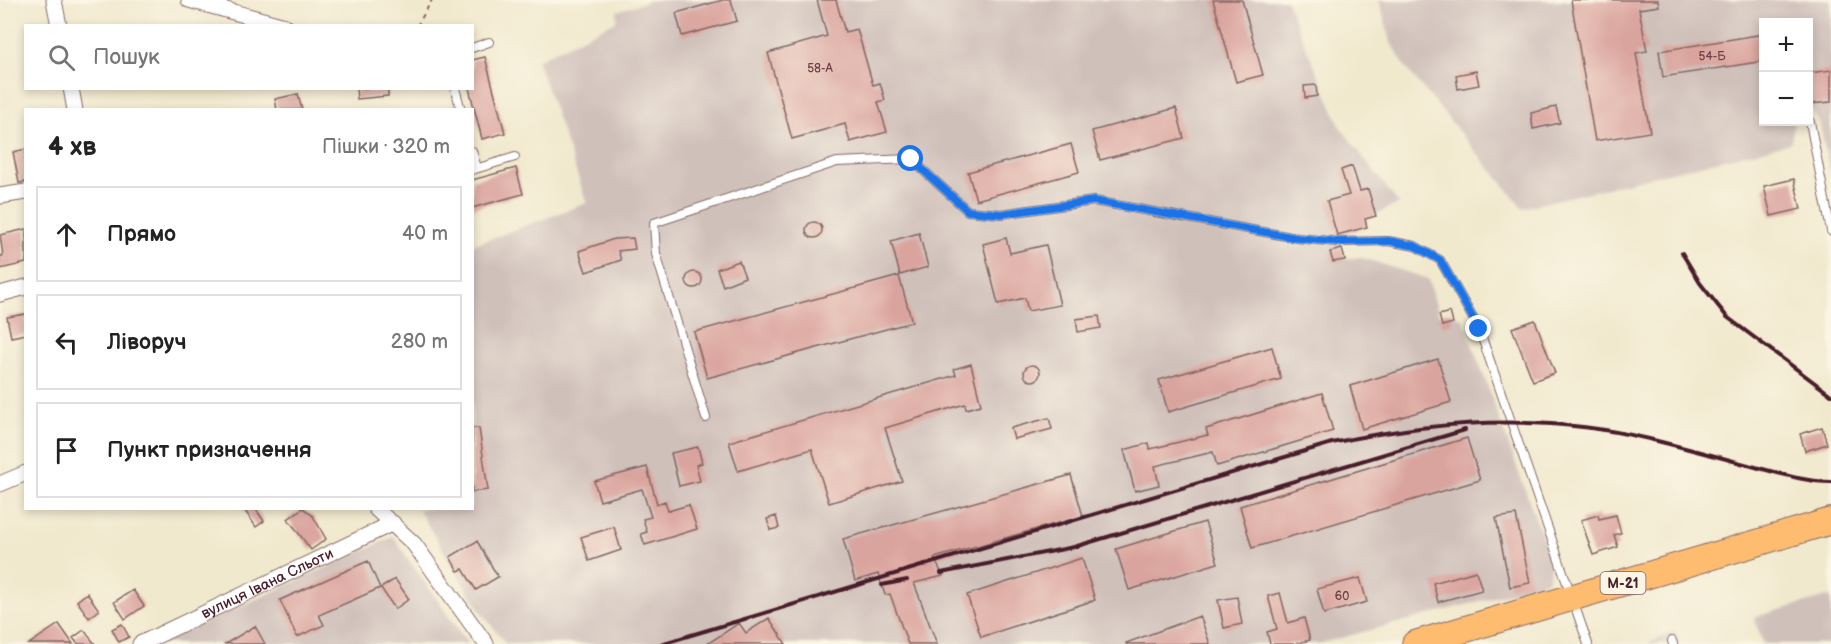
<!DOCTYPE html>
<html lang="uk">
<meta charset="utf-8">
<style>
:root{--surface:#fff;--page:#f2f2f2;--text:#222;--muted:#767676;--line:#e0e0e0}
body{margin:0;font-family:"Balsamiq Sans",sans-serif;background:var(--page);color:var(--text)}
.controls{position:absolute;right:18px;top:18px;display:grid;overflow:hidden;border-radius:0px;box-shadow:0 3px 9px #0003}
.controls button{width:54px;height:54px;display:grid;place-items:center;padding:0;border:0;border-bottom:2px solid var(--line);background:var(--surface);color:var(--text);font:30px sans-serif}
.stop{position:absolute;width:18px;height:18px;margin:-14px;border:4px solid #1a73e8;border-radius:50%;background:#fff}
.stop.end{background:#1a73e8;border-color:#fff;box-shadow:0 2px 6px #0008}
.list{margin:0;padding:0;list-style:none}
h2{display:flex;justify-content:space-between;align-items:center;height:78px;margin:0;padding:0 24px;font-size:26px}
h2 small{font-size:20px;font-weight:400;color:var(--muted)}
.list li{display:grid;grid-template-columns:39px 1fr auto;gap:18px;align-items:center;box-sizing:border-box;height:96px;margin:0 12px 12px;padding:0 12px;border:2px solid var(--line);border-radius:0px}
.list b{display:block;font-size:22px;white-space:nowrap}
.list em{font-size:20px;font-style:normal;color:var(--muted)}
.icon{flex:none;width:33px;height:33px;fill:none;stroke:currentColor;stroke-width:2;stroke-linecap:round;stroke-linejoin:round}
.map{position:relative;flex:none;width:1831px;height:644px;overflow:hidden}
.search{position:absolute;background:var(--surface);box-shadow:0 3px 9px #0003;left:24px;top:24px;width:450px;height:66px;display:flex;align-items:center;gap:15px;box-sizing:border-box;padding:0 21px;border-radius:0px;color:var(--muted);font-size:22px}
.panel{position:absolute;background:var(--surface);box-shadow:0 3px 9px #0003;left:24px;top:108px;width:450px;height:402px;border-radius:0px}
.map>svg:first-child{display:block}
.industrial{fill:#cfc0ba}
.building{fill:#daa49e}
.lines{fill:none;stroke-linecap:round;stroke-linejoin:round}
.service-casing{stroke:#846664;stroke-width:10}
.minor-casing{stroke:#846664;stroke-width:17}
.trunk-casing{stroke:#846664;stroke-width:28}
.path{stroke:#846664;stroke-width:2;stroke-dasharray:4.5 4.5;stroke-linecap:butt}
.service{stroke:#fff;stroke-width:8}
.minor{stroke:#fff;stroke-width:15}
.trunk{stroke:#fdbc70;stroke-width:26}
.rail{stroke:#4a1f2b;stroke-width:4}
.route{stroke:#1a73e8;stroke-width:8}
.labels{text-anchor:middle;stroke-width:5;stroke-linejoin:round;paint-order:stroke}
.number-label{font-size:12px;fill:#6e4048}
.shield{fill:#fcf5e5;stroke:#7f5f63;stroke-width:1.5}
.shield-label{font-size:14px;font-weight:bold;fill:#4a1f2b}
.street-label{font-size:15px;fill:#4a1f2b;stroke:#fcf5e5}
</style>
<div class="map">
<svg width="1831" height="644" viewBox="0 0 1831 644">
<rect width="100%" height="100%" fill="#fcf5e5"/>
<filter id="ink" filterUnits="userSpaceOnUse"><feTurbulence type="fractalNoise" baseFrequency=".0167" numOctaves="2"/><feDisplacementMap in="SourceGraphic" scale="12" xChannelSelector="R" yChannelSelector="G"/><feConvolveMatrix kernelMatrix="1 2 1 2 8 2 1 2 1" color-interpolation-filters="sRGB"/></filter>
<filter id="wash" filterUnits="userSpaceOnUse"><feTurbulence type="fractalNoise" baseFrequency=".008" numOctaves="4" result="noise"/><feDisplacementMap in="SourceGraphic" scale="24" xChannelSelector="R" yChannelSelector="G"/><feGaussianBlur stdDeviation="1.35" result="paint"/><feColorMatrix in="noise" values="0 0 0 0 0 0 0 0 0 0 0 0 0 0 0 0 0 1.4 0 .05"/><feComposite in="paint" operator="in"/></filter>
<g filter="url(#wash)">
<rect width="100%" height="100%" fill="#f1e9ce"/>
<path class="industrial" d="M652 0H1286L1341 128 1399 204 1365 219 1367 227 1337 235 1345 259 1360 257 1428 279 1439 315 1450 312 1463 319 1546 547 1551 562 1548 580 1533 587 1318 644H506L481 612 418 509 472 508 473 245 587 203 537 60 616 21 617 11Z
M1379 0H1831V178L1819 121 1809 106 1808 22H1764V122H1794L1791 143 1523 208 1406 68 1391 43Z
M393 537 468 644H156L204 623Z
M1831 596V644H1763L1754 617Z
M1675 631 1680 644H1647Z"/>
<g id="blocks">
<path class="building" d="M723 0H731L737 21 682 36 676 13Z
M817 0H836L845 32 857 29 873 85 880 83 885 100 878 102 887 132 850 142 845 124 792 139 768 53 827 36Z
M1213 0H1242L1263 75 1236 82Z
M1571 0H1658L1659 6 1639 9 1647 51 1636 53 1650 132 1595 141Z
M1764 34V61L1663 77 1659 51Z
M485 57 505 133 482 139 469 88H472V60Z
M1831 70V102L1811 104 1809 73Z
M1476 71 1479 85 1458 89 1456 75Z
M1316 85 1317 96 1305 98 1304 86Z
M356 88H388V96L357 99Z
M298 94 302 110H277L275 99Z
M1556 107 1560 123 1533 129 1531 113Z
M1176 108 1184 138 1100 160 1092 131Z
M1071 144 1079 172 976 200 968 172Z
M26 149V182L19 183 13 152Z
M1352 166 1360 191 1368 189 1376 216 1365 219 1367 227 1337 235 1327 201 1349 195 1341 170Z
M516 168 523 194 472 208V180Z
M1794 179 1801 209 1771 216 1764 186Z
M806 230a8 8 0 1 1 16 0a8 8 0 1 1-16 0Z
M26 229V263L0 269V256H3L0 235Z
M919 233 928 267 900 275 891 241Z
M633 238 635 249 618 251 621 260 586 272 579 251 614 239Z
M1006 238 1010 253 1046 245 1060 305 1028 311 1025 298 998 304 983 244Z
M1342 249 1345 260 1333 262 1330 252Z
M739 261 745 277 723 286 717 269Z
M686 280a8 8 0 1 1 16 0a8 8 0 1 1-16 0Z
M899 276 912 322 707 378 694 332Z
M1450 312 1453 323 1442 326 1439 315Z
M26 314V334L11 337 7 317Z
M1099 316 1101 328 1078 332 1076 319Z
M1535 320 1555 373 1533 381 1512 328Z
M1272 347 1281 379 1168 412 1159 380Z
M1438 359 1451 402 1362 429 1350 386Z
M971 364 981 405 966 409 965 404 885 428 902 481 829 503 812 449 738 471 729 442 956 375 954 369Z
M1024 373a8 8 0 1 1 16 0a8 8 0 1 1-16 0Z
M1322 393 1333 431 1217 466 1213 452 1155 466 1159 485 1135 491 1124 450 1149 443 1150 449 1208 435 1206 429Z
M1049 418 1052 429 1014 439 1011 428Z
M1822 427 1827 444 1805 451 1800 434Z
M472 428H479L488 490 472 492Z
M1467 438 1480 480 1252 548 1240 506Z
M698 447 702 463 696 465 700 481 679 486 671 453Z
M647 467 657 504 665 501 668 511 689 505 697 529 645 545 641 534 647 532 643 519 651 517 642 489 600 501 594 481Z
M1071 475 1083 516 934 558 943 576 914 583 937 644H908L890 594 885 595 878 574 855 581 843 539Z
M243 508H255L264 521 256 527Z
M303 508 313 516 326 539 311 550 288 519Z
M1516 515 1530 583 1510 587 1496 518Z
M1598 515 1599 519 1616 515 1621 533 1614 535 1618 547 1593 555 1581 520Z
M776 516 779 528 770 530 767 519Z
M1205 522 1218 563 1129 590 1116 549Z
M614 527 621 550 589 561 581 537Z
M477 541 498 577 476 590 463 569 458 571 450 557Z
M1082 558 1095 600 981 637 967 595Z
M368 561 380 588 319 615 324 625 297 637 280 600Z
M1476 571 1482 590 1438 602 1433 583Z
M1360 578 1367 602 1324 614 1317 589Z
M395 579 409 599 395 609 381 588Z
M133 590 144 606 125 619 114 602Z
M87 593 99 610 89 618 77 601Z
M1280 593 1288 623 1304 618 1310 640 1294 644H1270L1267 632 1277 629 1268 596Z
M1237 597 1242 624 1224 628 1218 600Z
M1200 616 1210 644H1126V643Z
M769 618 786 644H707L739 623 746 633Z
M59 624 73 644H29Z
M122 624 129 637 119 642 112 629Z
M255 626 265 644H225Z
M84 630 95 644H78L73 638Z"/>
</g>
</g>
<g filter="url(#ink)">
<use href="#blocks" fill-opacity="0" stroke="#846664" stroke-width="1.5"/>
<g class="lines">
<defs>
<path id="service" d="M472 48 489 42
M455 88 461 110
M1810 122 1831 231
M472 151 477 168
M472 170 515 157
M706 418 656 254 654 223 837 162 911 159 968 211 1001 214 1094 201 1297 238 1339 242 1388 241 1415 246 1440 260 1479 329 1588 644
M1672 641 1673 644"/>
<g id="minor">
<path d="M54 0 59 26"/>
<path d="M189 0 285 26"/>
<path d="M71 88 75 110"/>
<path d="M0 196 26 192"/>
<path d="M0 294 26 287"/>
<path d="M0 484 26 473"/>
<path d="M375 508 414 544 486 644"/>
<path id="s1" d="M140 644 393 523"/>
</g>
<path id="trunk" d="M1415 644 1831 521"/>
</defs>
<use href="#service" class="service-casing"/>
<use href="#minor" class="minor-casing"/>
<use href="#trunk" class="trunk-casing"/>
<path class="path" d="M417 26 432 0"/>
<use href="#service" class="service"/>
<use href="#minor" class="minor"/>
<use href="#trunk" class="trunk"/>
<path class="rail" d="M1682 253 1700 283 1727 317 1831 395
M941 573 1074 547 1465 430
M882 585 907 580
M661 644 1332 443C1434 421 1546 413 1649 439 1686 448 1723 458 1759 468 1782 474 1807 482 1831 482"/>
</g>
</g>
<g class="lines" filter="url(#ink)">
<path class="route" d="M911 159 968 211 1001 214 1094 201 1297 238 1339 242 1389 241 1415 246 1440 260 1479 329"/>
</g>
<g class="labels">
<g class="number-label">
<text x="1712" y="60">54-Б</text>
<text x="820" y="72">58-А</text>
<text x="1342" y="600">60</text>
</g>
<rect class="shield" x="1600.5" y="572" width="45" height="22" rx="4.5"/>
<g class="shield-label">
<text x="1623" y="588">М-21</text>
</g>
<g class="street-label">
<text dy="5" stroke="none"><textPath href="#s1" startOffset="141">вулиця Івана Сльоти</textPath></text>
</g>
</g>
</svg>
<div class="controls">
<button>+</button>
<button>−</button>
</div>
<div class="stop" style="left:911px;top:159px"></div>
<div class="stop end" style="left:1479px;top:329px"></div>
<div class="search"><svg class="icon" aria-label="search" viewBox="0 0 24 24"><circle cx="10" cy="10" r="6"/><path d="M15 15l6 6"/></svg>Пошук</div>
<section class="panel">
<h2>4 хв<small>Пішки · 320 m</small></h2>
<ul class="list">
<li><svg class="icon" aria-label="ahead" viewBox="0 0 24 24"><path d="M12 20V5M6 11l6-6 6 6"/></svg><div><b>Прямо</b></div><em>40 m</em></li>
<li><svg class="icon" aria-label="left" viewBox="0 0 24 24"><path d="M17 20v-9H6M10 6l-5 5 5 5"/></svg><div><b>Ліворуч</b></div><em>280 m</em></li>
<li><svg class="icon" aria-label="arrive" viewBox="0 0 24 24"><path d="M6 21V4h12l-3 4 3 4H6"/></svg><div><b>Пункт призначення</b></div></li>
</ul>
</section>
</div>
